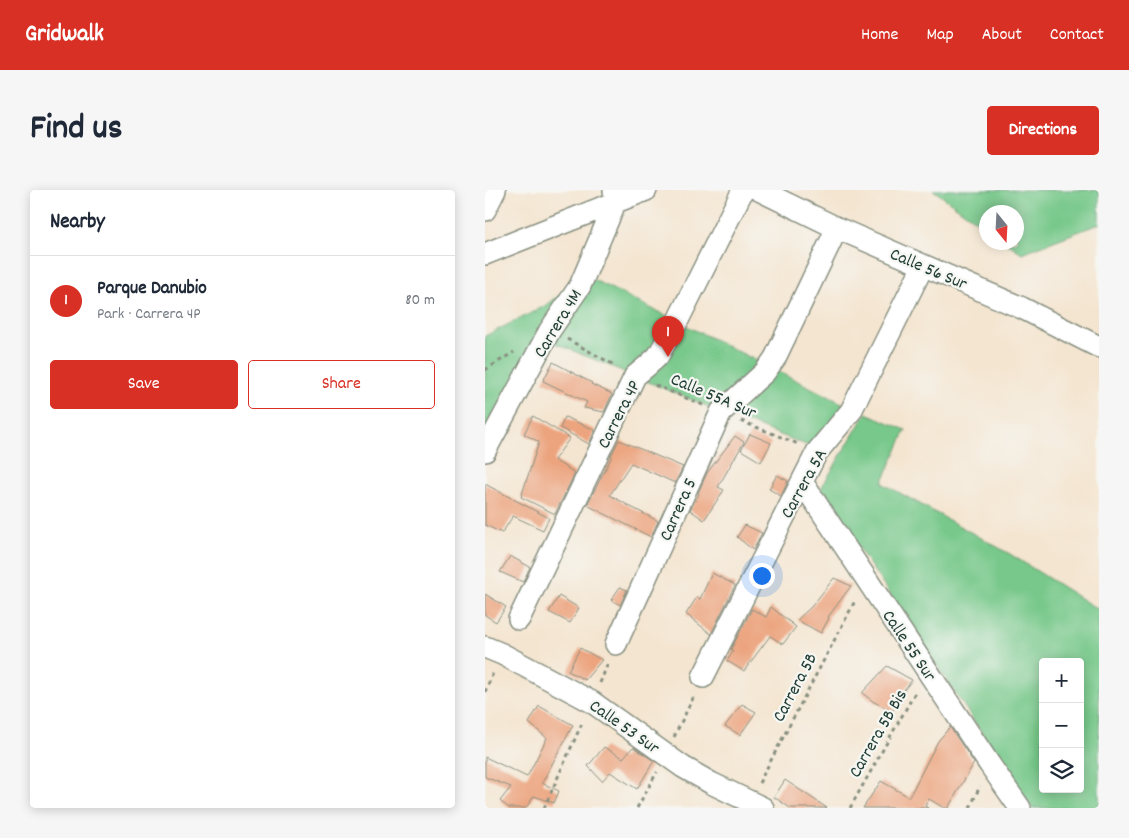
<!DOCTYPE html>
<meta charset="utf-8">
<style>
:root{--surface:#fff;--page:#f6f6f7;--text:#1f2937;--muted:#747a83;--line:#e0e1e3;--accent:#d93025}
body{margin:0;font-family:Dekko,sans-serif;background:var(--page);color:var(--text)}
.controls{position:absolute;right:15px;bottom:15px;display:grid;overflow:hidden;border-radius:5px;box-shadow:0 2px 12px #0003}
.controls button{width:45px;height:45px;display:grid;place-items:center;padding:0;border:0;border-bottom:1px solid var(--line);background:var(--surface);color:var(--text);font:25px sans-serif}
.compass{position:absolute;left:494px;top:15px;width:45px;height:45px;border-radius:50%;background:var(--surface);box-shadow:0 2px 12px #0003;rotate:162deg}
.you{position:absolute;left:276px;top:385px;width:18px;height:18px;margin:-12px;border:4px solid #fff;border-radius:50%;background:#1a73e8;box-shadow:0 0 0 8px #1a73e833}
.badge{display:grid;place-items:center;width:32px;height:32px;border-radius:50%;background:var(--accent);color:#fff;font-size:16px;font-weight:700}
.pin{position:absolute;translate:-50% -41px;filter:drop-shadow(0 1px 2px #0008)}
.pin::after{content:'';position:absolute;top:26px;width:18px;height:15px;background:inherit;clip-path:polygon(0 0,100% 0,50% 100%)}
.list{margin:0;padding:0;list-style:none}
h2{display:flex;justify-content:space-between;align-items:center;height:65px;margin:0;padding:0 20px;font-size:21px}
h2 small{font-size:16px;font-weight:400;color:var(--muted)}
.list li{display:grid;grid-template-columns:32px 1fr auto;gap:15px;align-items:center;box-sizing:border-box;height:90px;padding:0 20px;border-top:1px solid var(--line)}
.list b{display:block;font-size:19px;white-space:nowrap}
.list p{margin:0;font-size:16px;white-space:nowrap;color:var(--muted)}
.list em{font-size:16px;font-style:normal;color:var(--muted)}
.actions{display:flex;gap:10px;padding:15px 20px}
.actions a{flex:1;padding:11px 0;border:1px solid var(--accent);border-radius:5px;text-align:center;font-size:18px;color:var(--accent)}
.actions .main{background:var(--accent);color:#fff}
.icon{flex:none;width:28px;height:28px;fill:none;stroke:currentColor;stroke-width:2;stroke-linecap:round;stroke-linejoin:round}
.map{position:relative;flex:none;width:614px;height:618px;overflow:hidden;border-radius:5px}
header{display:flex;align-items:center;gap:30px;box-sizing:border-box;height:70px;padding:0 25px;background:var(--accent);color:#fff}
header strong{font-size:24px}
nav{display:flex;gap:28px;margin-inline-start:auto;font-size:18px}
.intro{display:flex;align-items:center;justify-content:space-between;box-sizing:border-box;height:120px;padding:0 30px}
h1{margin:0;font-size:35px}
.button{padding:12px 22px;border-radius:5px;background:var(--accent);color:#fff;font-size:18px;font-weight:700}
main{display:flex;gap:30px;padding:0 30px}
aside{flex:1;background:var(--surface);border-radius:5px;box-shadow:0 2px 12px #0003}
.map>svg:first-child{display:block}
.green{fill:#77c88a;stroke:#4b825f;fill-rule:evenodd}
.building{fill:#eca47f}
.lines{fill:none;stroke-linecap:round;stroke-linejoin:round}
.minor-casing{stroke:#8a9182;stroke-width:24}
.path{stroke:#8a9182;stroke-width:3;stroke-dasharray:4 4;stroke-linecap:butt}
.minor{stroke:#fff;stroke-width:21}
.labels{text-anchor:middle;stroke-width:4.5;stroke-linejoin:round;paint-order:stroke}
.street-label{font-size:18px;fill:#1f3d34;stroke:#f6f6f2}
</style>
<header>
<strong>Gridwalk</strong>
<nav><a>Home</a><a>Map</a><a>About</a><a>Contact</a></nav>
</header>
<div class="intro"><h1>Find us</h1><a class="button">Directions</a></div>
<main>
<aside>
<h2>Nearby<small></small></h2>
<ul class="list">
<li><span class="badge">1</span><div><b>Parque Danubio</b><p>Park · Carrera 4P</p></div><em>80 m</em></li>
</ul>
<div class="actions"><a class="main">Save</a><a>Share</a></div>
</aside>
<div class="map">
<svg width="614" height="618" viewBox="0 0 614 618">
<rect width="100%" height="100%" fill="#f6f6f2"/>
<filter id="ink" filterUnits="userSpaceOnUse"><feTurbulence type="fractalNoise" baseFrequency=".02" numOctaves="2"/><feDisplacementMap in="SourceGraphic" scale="10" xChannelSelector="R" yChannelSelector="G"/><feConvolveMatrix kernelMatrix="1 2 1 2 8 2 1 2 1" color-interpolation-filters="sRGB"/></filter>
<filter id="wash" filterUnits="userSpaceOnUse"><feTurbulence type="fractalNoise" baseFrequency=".0096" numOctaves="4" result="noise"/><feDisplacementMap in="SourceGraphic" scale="20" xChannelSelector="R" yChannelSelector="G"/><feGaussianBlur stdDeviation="1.12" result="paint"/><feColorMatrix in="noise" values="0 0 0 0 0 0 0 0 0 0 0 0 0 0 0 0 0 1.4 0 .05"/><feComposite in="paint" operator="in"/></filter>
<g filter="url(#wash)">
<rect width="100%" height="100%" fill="#f4e5d0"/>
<path class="green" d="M448 0H614V34L537 63 522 53 532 52V22H502L501 38Z
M99 85 363 216 329 258 236 222 55 147 0 249V146L62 115Z
M381 223 421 240 397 293 525 364 614 420V618H547L335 300ZM558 472H595V599H558Z"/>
<g id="blocks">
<path class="building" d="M68 172 107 193 106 194 127 204 119 222 99 218 102 212 58 191Z
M48 226 85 248 69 270 90 283 70 324 36 307 54 252 39 244Z
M80 227 110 240 104 254 75 238Z
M265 244 286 253 276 272 256 260Z
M250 246 259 252 233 297 239 300 219 330 205 320 214 304 213 303 222 283Z
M134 250 198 277 190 293 146 273 125 305 146 317 173 331 166 347 102 315 127 266H126Z
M292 285 303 291 296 306 284 299Z
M0 294 64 328 58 340 28 326 17 343 0 335Z
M260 335 277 343 268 360 252 347Z
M25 366 45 377 38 392 15 382Z
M227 383 250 395 226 444 201 424 212 407 215 409Z
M349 388 366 396 343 427 344 428 336 443 312 430 327 416Z
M135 397 142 400 135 415 126 410Z
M0 404 21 417 11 432 0 425Z
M74 406 94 418 85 433 64 422Z
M286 417 311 437 298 454 285 446 259 481 242 471 248 461 246 459 267 419 281 427Z
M95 458 117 470 100 490 83 481Z
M402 476 427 490 415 505 419 508 407 521 389 512 377 503Z
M257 514 271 522 255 545 240 536Z
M54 516 88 535 57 593 74 601 69 613 49 606 41 618H24L15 611 26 597 0 587V567L42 587 62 548 44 533Z
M465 537 489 573 463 618H459L444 609 440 616 443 618H378L396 591 424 607 453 551Z
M119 557 138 568 148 557 169 571 152 599 125 582 117 591 103 576Z
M300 590 342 618H305L289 607Z"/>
</g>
</g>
<g filter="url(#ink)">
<use href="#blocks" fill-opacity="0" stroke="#8a9182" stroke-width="1"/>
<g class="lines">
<defs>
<path id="minor" d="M274 0 352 38 537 118 614 157
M0 20 10 0
M0 64 161 0
M0 261 65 140 95 96 131 11 129 0
M317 292 505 575 535 618
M34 429 150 186 162 176 173 166 193 130 258 0
M131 454 236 222 280 182 290 168 352 38
M0 457 17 464 107 512 198 577 226 593 278 618
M218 487 332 262 366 221 438 76"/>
</defs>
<use href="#minor" class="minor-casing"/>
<path class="path" d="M82 149 131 176
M0 180 29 162
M170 195 218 215
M256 231 313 254
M115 493 123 473
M0 502 8 483
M189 547 209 506
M274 593 370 411
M59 618 98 531
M152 618 172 582
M365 618 431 501
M485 618 495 596"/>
<use href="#minor" class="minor"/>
</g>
</g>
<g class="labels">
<g class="street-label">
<text transform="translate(444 78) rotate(23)" y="6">Calle 56 Sur</text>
<text transform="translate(72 133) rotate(-59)" y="6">Carrera 4M</text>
<text transform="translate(229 205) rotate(23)" y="6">Calle 55A Sur</text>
<text transform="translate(133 224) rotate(-63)" y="6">Carrera 4P</text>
<text transform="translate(318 293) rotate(-61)" y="6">Carrera 5A</text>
<text transform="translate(192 319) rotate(-66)" y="6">Carrera 5</text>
<text transform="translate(425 455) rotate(56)" y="6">Calle 55 Sur</text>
<text transform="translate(309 497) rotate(-62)" y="6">Carrera 5B</text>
<text transform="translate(140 536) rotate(35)" y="6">Calle 53 Sur</text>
<text transform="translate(392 543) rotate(-60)" y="6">Carrera 5B Bis</text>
</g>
</g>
</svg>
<div class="controls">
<button>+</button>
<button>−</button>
<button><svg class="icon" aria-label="layers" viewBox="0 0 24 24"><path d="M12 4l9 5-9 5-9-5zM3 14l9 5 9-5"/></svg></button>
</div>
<svg class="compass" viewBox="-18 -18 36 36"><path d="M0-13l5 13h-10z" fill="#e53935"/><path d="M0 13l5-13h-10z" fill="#747a83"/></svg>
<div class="you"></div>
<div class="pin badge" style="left:183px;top:167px">1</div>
</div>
</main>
